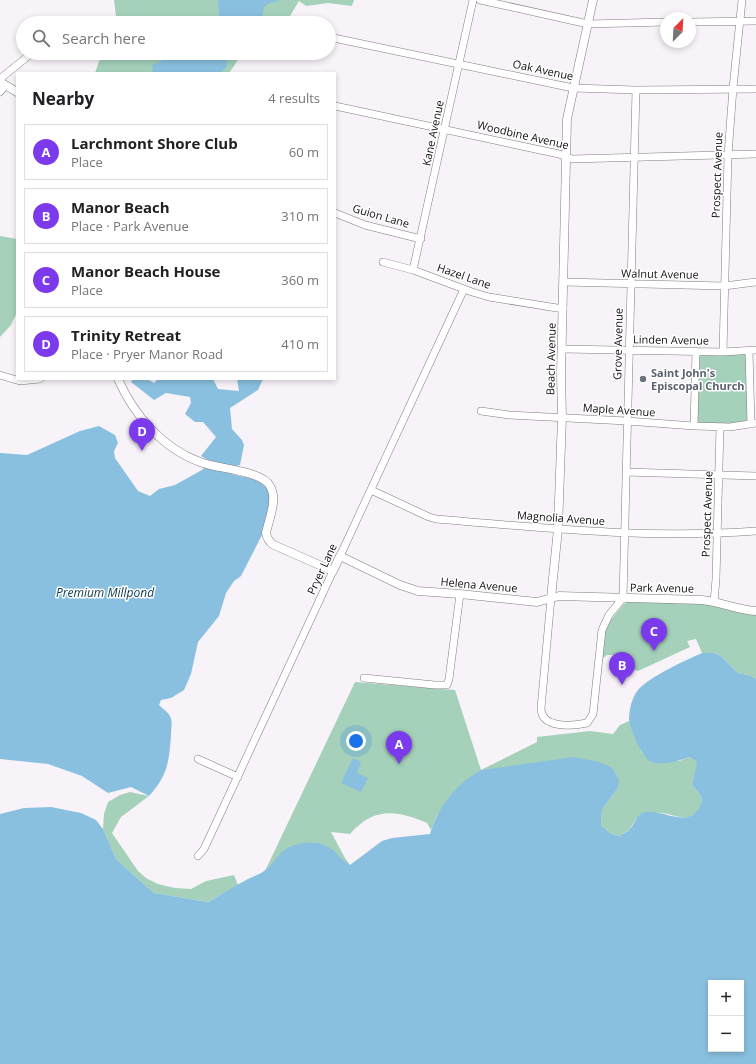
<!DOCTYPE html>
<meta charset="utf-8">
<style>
:root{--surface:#fff;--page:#f6f6f6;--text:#202124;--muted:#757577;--line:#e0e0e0;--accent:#7c3aed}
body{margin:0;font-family:"Open Sans",sans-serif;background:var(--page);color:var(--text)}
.controls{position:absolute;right:12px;bottom:12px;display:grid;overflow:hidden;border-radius:0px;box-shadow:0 2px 6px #0003}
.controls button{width:36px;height:36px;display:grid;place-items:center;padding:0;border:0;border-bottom:1px solid var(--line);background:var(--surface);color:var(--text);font:20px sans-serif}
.compass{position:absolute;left:660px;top:12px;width:36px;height:36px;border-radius:50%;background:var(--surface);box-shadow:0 2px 6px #0003;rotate:24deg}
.you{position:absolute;left:356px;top:741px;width:14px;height:14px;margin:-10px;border:3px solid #fff;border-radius:50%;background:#1a73e8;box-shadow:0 0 0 6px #1a73e833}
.badge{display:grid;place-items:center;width:26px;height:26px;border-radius:50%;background:var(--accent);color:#fff;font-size:13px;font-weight:700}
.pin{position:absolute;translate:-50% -33px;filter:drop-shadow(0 1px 2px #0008)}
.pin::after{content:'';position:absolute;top:21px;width:14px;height:12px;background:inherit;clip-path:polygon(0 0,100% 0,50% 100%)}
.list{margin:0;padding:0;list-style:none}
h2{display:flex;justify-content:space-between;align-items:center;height:52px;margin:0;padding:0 16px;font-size:17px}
h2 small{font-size:13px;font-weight:400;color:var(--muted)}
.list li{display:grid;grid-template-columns:26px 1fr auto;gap:12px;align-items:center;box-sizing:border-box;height:56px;margin:0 8px 8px;padding:0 8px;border:1px solid var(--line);border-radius:0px}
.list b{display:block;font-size:15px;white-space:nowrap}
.list p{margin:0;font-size:13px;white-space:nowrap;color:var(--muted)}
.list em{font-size:13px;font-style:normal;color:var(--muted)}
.icon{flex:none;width:22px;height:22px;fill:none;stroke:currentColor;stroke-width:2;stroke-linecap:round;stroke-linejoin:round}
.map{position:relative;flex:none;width:756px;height:1064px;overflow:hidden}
.search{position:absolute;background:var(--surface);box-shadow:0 2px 6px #0003;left:16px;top:16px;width:320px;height:44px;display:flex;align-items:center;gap:10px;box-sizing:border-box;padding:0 14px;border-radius:22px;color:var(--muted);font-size:15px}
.panel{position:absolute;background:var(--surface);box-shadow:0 2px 6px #0003;left:16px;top:72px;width:320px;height:308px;border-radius:0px}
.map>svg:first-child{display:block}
.green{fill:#a5d1ba}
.water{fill:#8ac0df;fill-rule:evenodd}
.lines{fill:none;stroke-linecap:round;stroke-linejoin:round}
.minor-casing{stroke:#807c81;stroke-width:8}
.tertiary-casing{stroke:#807c81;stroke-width:9}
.minor{stroke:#fff;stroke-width:7}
.tertiary{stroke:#fff;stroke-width:8}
.worship-dot{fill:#6b7280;stroke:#fff;stroke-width:1.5}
.labels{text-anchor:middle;stroke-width:3;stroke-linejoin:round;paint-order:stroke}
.street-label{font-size:11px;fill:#100e10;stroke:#fff}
.worship-label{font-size:11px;font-weight:bold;fill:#5b616d;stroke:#fff;text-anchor:start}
.water-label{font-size:12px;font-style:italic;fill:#0a384e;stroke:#fff}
</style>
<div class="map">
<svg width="756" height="1064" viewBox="0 0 756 1064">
<rect width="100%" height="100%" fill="#f8f3f9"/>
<path class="green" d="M114 0H354L352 6 328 3 306 6 299 1 290 16 288 23H113L116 16Z
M102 53H242L234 66 229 73H95Z
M0 236 17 239V312L11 325 0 337Z
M748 352 749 423 727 425 696 424 698 353Z
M627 602 705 603 743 613 756 614V679L752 676 738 673 721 656 714 653H702L696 639 687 641 690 647 638 671 630 668 614 655H607L601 660 606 626 623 605Z
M355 682 455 690 481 770 537 742V737L590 731 613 734 620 725 629 721 642 753 679 761 690 757 698 762 692 785C699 794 705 797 699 809 690 826 674 813 660 813 653 812 643 817 636 819L629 830 619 836 610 833 601 825 602 810 618 788 437 815 431 830 427 823C396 810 374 807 350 834L331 832 345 858 350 865 265 871Z
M130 792 149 796 121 817 112 833 138 871 146 878 158 884 175 888 191 889 206 881 234 875 238 885 208 902 154 893 116 859 103 829 104 814 108 802 120 795Z"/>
<path class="water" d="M218 0H280L270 3 264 7V8L262 18 255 16 253 18 254 23H220Z
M168 53H235L228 59 226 68 219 73H152L153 68 151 65C158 64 165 60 168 53Z
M133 379H147L154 383 158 379H213L218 389 239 391 237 379H263L258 390 230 408 232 429 242 440 244 445 240 465 235 466 232 474 261 481 271 495 263 533 241 576 234 581 226 593 219 616 198 642 191 674 184 690 171 698 161 700 159 705C162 708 168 712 170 716 173 722 171 729 171 735 169 762 168 775 149 796L131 787 108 793 82 776 48 764 0 759V453L27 455 80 431 99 426 115 435 118 443 114 451 115 458 138 491 150 496 159 489 175 485 202 470 205 467 208 460 201 456 216 437 203 422H195L185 414 191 403 190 397 166 393 154 400 131 382Z
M702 653H714L721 656 738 673 752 676 756 679V1064H0V814L24 808 51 807 81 813 96 820 103 829 116 859 154 893 208 902C221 895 234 886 248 879 253 876 259 875 264 871 271 867 275 859 281 853 291 843 311 840 324 845 337 850 339 859 350 865L382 841 392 838 430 834C438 807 456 784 481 770L574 757 599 762 611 767 616 774 619 780 618 788 602 810 601 825 610 833 619 836C622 834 627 832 629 830 635 824 636 814 646 812 663 810 689 828 699 808 705 797 699 794 692 785L697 762 690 757C678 761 663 766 651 762 643 759 629 728 629 719 629 710 632 697 638 690 649 677 686 660 702 653ZM711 983H741V1049H711Z
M353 758 361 762 357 773 368 778 361 792 341 783Z"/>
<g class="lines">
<defs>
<path id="minor" d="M480 0 588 24 666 22
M690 22 756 21
M329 37 573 88 636 90 756 89
M0 92 3 88 1 78 32 53
M335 106 559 154 572 159 756 154
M335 213 365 225 421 239
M383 262 413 270 472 292 489 297 557 308H563
M413 270 473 0
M564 282 724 286 756 282
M563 349 723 352 756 350
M749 351 751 424
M723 352 728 155 733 88 742 0
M0 375 20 381 40 379
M481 411 509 415 627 421 694 426 730 427 756 423
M694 426 696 351
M626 472 756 476
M371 490 429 517 436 519C543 528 649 539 756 531
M340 556 464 289
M551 598 541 708C541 729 573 726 587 723L593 714 602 630 609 615 623 598 636 90
M714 602 716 579 720 427
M364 678 435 685H447L449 679 460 594
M198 759 238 777
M198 856 204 849 333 571"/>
<path id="tertiary" d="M0 82 17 92
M118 379C134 415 162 448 200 462 217 469 261 470 270 486 278 499 269 519 266 533 267 539 269 542 274 545L333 571 340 556 400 585 418 591 460 594 537 602 559 596 702 600C721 602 737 610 756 611
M551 598 558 529 562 417 561 374 567 119 593 0"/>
</defs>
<use href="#minor" class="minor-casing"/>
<use href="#tertiary" class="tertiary-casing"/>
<use href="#minor" class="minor"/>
<use href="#tertiary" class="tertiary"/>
</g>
<circle class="worship-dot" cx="643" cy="379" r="4"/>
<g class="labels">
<g class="street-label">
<text transform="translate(543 70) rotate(12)" y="4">Oak Avenue</text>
<text transform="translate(433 133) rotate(-78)" y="4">Kane Avenue</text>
<text transform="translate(523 135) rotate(13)" y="4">Woodbine Avenue</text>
<text transform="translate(717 175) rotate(-88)" y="4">Prospect Avenue</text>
<text transform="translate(381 216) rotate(16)" y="4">Guion Lane</text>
<text transform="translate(660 274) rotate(1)" y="4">Walnut Avenue</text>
<text transform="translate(464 276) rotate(19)" y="4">Hazel Lane</text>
<text transform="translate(671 340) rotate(1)" y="4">Linden Avenue</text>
<text transform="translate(618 344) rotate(-89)" y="4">Grove Avenue</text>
<text transform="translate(551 359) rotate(-89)" y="4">Beach Avenue</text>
<text transform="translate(619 410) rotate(4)" y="4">Maple Avenue</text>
<text transform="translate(707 514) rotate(-88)" y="4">Prospect Avenue</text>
<text transform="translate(561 518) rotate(4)" y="4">Magnolia Avenue</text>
<text transform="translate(322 569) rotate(-65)" y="4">Pryer Lane</text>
<text transform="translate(479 585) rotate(5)" y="4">Helena Avenue</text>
<text transform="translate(662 588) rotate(1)" y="4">Park Avenue</text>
</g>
<g class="worship-label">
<text x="651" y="377">Saint John's<tspan x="651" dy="13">Episcopal Church</tspan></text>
</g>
<g class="water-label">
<text x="105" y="597">Premium Millpond</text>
</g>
</g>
</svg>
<div class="controls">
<button>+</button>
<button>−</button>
</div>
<svg class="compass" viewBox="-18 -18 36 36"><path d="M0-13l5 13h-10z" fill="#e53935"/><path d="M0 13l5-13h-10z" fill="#757577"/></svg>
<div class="you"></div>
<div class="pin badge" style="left:399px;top:764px">A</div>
<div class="pin badge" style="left:622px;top:685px">B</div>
<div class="pin badge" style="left:654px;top:651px">C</div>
<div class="pin badge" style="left:142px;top:451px">D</div>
<div class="search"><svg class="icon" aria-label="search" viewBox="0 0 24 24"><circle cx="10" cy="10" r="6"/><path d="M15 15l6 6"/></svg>Search here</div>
<section class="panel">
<h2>Nearby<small>4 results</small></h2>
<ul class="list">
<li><span class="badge">A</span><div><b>Larchmont Shore Club</b><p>Place</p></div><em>60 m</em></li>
<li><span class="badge">B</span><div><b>Manor Beach</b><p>Place · Park Avenue</p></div><em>310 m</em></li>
<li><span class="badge">C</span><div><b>Manor Beach House</b><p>Place</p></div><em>360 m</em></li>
<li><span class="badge">D</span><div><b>Trinity Retreat</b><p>Place · Pryer Manor Road</p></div><em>410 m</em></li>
</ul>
</section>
</div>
